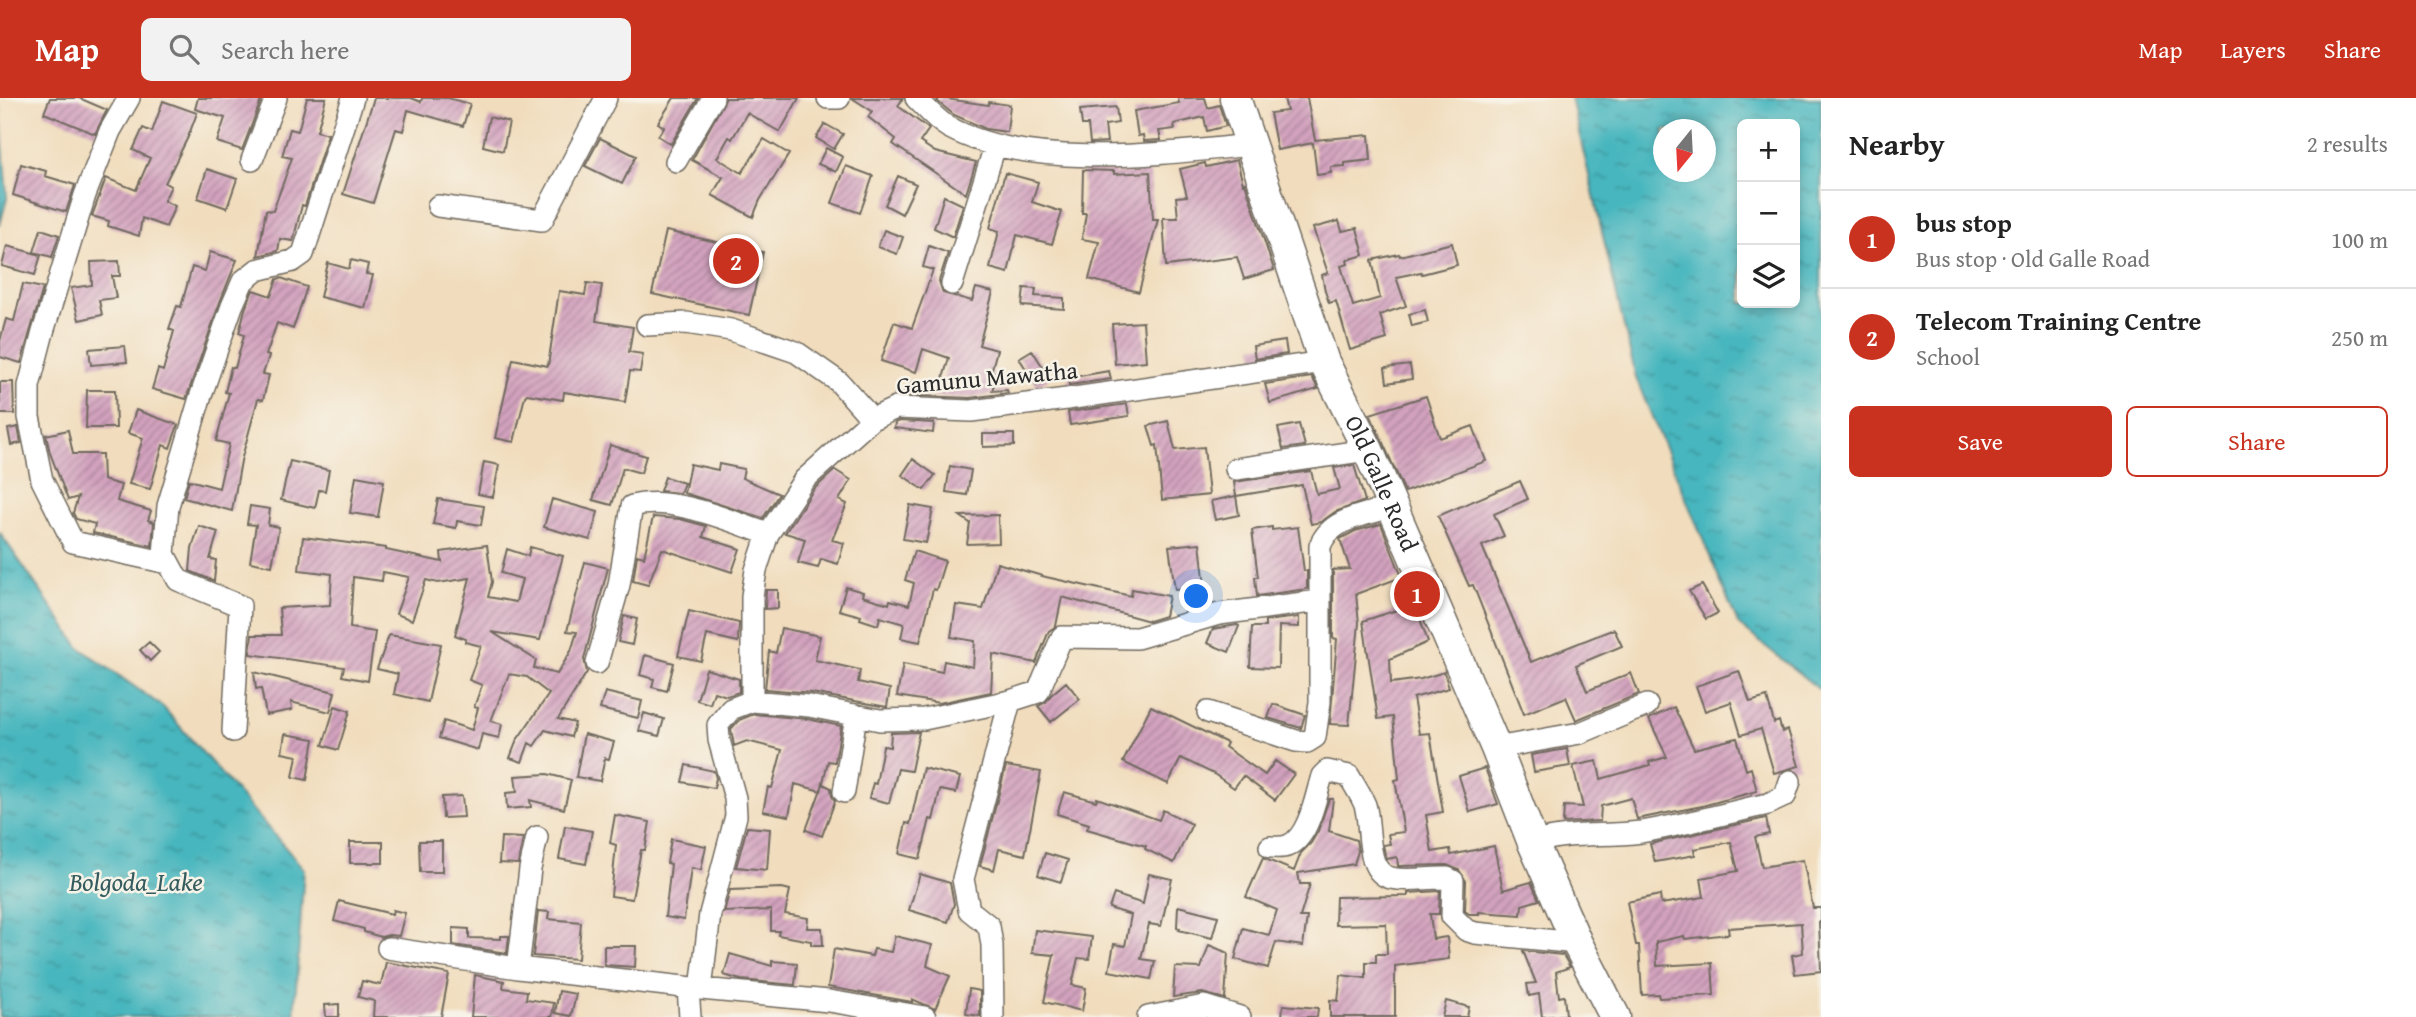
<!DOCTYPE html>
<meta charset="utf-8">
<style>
:root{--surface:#fff;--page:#f2f2f2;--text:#222;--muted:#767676;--line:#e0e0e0;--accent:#c8321e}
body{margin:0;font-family:"Gentium Book Plus",serif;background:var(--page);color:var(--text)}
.controls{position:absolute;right:21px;top:21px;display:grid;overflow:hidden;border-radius:10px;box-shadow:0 4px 10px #0003}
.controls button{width:63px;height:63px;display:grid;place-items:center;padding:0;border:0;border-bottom:2px solid var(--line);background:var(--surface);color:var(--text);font:35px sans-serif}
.compass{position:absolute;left:1653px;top:21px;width:63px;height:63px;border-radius:50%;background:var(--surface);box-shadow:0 4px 10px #0003;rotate:198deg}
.you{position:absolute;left:1197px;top:499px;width:24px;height:24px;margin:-18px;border:5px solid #fff;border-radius:50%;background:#1a73e8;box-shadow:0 0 0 10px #1a73e833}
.badge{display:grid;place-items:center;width:46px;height:46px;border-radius:50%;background:var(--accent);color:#fff;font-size:23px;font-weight:700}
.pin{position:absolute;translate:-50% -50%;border:4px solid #fff;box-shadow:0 2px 7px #0006}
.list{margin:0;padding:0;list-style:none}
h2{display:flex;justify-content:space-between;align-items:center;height:91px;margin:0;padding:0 28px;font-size:30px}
h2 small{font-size:23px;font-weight:400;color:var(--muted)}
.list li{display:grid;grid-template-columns:46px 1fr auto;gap:21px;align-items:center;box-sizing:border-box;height:98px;padding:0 28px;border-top:2px solid var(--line)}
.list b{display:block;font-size:26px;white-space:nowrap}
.list p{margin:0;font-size:23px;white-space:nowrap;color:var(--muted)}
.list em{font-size:23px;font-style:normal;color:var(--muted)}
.actions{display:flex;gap:14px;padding:21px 28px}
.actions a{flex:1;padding:16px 0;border:2px solid var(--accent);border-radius:10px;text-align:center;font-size:24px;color:var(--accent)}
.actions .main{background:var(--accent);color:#fff}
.icon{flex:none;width:38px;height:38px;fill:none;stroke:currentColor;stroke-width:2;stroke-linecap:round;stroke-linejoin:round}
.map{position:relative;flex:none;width:1821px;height:919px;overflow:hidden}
header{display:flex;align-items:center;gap:42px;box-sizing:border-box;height:98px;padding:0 35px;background:var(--accent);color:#fff}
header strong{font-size:33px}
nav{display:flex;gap:38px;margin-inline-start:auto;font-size:24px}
.search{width:490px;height:63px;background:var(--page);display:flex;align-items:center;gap:18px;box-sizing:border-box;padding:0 24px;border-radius:10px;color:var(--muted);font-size:26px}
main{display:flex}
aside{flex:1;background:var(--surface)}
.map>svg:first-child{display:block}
.water{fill:url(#water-ripples);stroke:#387074;stroke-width:2;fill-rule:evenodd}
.building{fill:url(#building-hatch)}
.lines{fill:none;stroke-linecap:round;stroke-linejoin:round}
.minor-casing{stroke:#70695e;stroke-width:24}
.highway-casing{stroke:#70695e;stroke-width:33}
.minor{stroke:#fff;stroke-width:21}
.highway{stroke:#fff;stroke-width:30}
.labels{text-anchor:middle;stroke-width:5;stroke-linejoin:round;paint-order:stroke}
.street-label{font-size:24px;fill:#2b2b2b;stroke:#f7f3e8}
.water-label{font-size:26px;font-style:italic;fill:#345c5e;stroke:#f7f3e8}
</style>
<header>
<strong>Map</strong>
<div class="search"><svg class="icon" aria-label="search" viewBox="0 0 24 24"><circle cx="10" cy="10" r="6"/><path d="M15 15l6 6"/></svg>Search here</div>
<nav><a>Map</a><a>Layers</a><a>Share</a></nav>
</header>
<main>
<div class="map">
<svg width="1821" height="919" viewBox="0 0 1821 919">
<defs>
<pattern id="water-ripples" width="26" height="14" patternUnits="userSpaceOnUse" patternTransform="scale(1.75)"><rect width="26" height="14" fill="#46b6be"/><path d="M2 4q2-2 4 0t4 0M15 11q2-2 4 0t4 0" fill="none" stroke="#3b949b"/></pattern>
<pattern id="building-hatch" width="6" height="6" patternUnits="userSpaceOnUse" patternTransform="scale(1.75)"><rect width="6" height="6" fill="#d3a2be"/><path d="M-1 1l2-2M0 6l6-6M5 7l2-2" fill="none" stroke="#ab849b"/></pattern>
</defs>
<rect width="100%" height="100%" fill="#f7f3e8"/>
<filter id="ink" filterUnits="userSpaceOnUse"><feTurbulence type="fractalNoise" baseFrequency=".0143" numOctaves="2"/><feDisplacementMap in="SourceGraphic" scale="14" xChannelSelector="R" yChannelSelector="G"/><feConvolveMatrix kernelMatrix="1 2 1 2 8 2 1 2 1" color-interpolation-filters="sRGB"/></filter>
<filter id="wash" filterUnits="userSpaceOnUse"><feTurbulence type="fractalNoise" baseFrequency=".00686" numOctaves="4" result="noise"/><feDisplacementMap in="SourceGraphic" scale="28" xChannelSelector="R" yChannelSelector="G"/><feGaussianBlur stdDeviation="1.57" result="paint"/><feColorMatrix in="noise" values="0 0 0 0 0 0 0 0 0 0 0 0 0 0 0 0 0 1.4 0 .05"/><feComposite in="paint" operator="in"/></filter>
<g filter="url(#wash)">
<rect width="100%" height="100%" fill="#f1ddbd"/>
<path class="water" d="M1571 0H1821V593L1738 526 1636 280ZM1795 26V205H1742V26ZM1664 32H1706V74H1664Z
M0 8 7 100 0 127Z
M0 435 80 550 163 609 304 771 294 919H0Z"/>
<g id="blocks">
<path class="building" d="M50 0H79L107 12 95 36 44 15Z
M198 0H262L242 52 217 44 225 20 195 11Z
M307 0H326L317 33 328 36 305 108 302 107 293 143 280 141 278 153 258 158 266 112 273 113 292 60 282 58 290 31 298 33Z
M374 0H411L421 4 422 0H448L470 6 463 28 408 12 403 33 396 31 373 105 343 96Z
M674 0H698L671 46 658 38 664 29 658 25Z
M726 0H799L780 34 747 15 732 41 729 39 717 60 742 75 764 41 789 56 760 102 753 119 712 97 723 79 692 62Z
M852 0H903L898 8 929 31 920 44 935 54 976 64 966 96 893 46 896 41 868 19 872 13Z
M940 0 988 7 989 4 1010 7 1007 34 986 31 954 17 937 3Z
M1178 0H1205L1208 10 1219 7 1226 28 1207 33 1204 19 1174 26 1175 31 1159 33 1161 42 1144 43 1143 37 1138 38 1134 13 1179 5Z
M1284 0H1307L1315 42 1369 37 1371 62 1345 65V68L1331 69V75L1317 77 1313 45 1277 52 1270 15 1287 13Z
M163 3 197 15 188 39 165 85 171 88 164 103 175 108 166 129 142 120 139 138 108 128 109 123 92 118 106 80 136 92 150 60 133 52 143 30 152 34Z
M1116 9 1118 25 1105 27 1107 44 1090 45 1088 27H1082L1080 12Z
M489 19 509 24 503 53 483 48Z
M825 26 843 36 834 51 816 40Z
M600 40 636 58 622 86 585 68Z
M826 50 843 59 836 74 818 66Z
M1237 62 1243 86 1245 85 1274 172 1244 181 1237 159 1166 168 1163 120H1178L1176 99 1187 98 1180 71 1205 65 1206 69Z
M21 66 46 73 45 78 75 87 66 114 13 97Z
M846 68 873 78 860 115 832 105Z
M207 71 237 81 227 110 198 100Z
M1083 72 1114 73V76L1150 74 1153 121H1158L1139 194 1089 181 1099 144 1082 141 1086 115H1082Z
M1005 75 1038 84 1032 104 1062 114 1052 146 1017 137 1008 175 990 170 999 133 990 130Z
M898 78 916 86 902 116 885 107Z
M944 98 963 107 953 139 934 130Z
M1339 123 1342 133 1357 130 1364 157 1347 162 1348 166 1341 168 1353 208 1380 200 1372 162 1399 156 1400 158 1452 145 1457 167 1422 176 1421 174 1396 179 1406 208 1380 217 1387 241 1350 252 1336 203 1329 205 1325 193 1322 177 1328 175 1313 130Z
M41 131 59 137 52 159 34 154Z
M884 132 903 139 897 156 878 149Z
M666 133 763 154 749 217 652 196Z
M7 148 41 157 35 177 2 168Z
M929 148 948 155 939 183 943 195 972 203 976 190 993 194 979 247 997 252 990 278 998 273 992 293 1007 292 1008 295 970 300 895 297V292L910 294 911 284 941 287 949 260 923 251 916 274 881 263 894 224 912 230 933 172 923 169Z
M210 154 237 162 220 204 186 301 152 291 158 271 163 273 174 233 169 231 177 208 181 209 192 169 205 173Z
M351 162 368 166 366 176 373 177 365 210 320 199 328 165 349 171Z
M119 163 120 178H112L116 200 99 202 102 217 79 222 71 190 92 187 91 164Z
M281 180 307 189 293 231 277 225 266 257 269 258 263 276 269 277 263 302 258 301 241 363 232 413 184 400 189 382 219 390 229 346 216 343 229 295 225 294 231 269 235 270 244 237 239 235 245 211 253 192 271 198 277 181Z
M587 185 602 187 596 223 633 229 629 254 643 256 640 274 630 273 625 304 564 294 563 302 527 296 525 298 514 344 495 340 513 261 548 268 559 193 585 197Z
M23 186 43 190 21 265 0 259V243L6 221 14 223Z
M1024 190 1036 191 1035 198 1064 200V211L1022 208Z
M1425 212 1428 224 1412 228 1409 216Z
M1143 224 1146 263 1115 266 1112 226Z
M1285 243 1287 256 1255 261 1253 248Z
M125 248 127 264 91 267 89 251Z
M1032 252 1050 280 1037 288 1019 260Z
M1410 267 1412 281 1387 285 1385 270Z
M1109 273 1111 281 1069 287 1068 280Z
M1312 279 1318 291 1270 305 1265 286Z
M0 284H13L14 316H0Z
M87 292H115L116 330H86Z
M1426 298 1440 340 1473 328 1486 363 1405 394 1370 316Z
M1127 306 1129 318 1070 327 1068 314Z
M136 312 178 327 170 350 163 347 150 391 129 386 143 340 128 335Z
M899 323 934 325 933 335 894 330 895 325Z
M1168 323 1175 352 1204 349 1209 397 1162 402 1157 347 1154 348 1148 328Z
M1299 326 1305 348 1283 351 1278 330Z
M18 329 21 345 11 347 8 331Z
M68 332 73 356H102L103 382 121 387 117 403 151 413 148 422 154 424 152 448 93 435 95 426 76 421 73 415 78 399 68 402 50 355 46 337Z
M983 336H1014V348L983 349Z
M610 347 646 358 641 375 623 370 612 407 593 402Z
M913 361 935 377 924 392 902 377Z
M290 363 329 372 325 393 319 392 315 410 281 402Z
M484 364 499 367 493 399 478 396Z
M690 366 718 372 719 366 744 371 742 380 779 396 763 420 684 395Z
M1354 367 1365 403 1335 414 1321 424 1311 426 1302 387 1236 398 1234 384 1311 373 1317 396 1340 391 1334 370Z
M950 368 971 372 967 397 946 394Z
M835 372 851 382 839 402 847 406 832 442 844 445 838 466 821 461 818 470 798 465 805 441 785 435 814 391Z
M356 378 384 383 378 419 350 415Z
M665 379 684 385 680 395 660 393Z
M1520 383 1528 401 1494 416 1504 438 1482 448 1531 564 1614 531 1622 548 1576 567 1587 593 1631 575 1639 596 1576 622 1566 599 1524 616 1473 487 1469 488 1438 418Z
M1236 398 1239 417 1215 422 1211 403Z
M438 401 484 408 481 427 457 423 456 430 433 426Z
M552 401 598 414 590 442 544 429Z
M910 407 933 411 926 445 903 441Z
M250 408 270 411 268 427 279 429 272 468 250 464 256 427 247 426Z
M998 417 999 445 967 446 970 425 960 418Z
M653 419 680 421 706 428 703 439 740 451 732 474 662 451 648 487 633 483 637 457 644 459Z
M1381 426 1402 479 1356 496 1359 525 1349 627 1330 626 1337 541 1333 540V472L1350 471 1340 441 1355 433Z
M199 428 218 434 210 461 216 462 214 483 190 473 192 450Z
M1272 429V432L1298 429 1304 473H1307V491L1257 498 1255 479H1258L1252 432Z
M303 439 386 450V452L442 464 441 454 487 447 492 484 488 499 516 504 522 481 501 475 507 451 528 458 530 449 563 458 540 542 492 534 536 562 534 570 557 576 571 553 577 534 567 533 585 464 608 470 584 561 587 574 558 621 575 625 571 639 545 632 534 648 529 645 522 664 510 660 517 642 549 596 527 579 509 576 491 623 502 626 499 640 482 636 478 652 439 640 444 623 472 632 478 610 474 609 482 587 469 582 481 548 465 544 466 541 455 537 470 480 438 485 426 482 412 522 396 516 409 479 383 474 382 483 353 479 350 530 375 534 368 583 342 578 344 569 250 556 252 537H281L279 510 330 507 332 476 299 472Z
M1200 445 1205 489 1175 492 1169 448Z
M914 453 945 463 936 492 933 491 920 544 901 540 904 526 880 519 878 527 860 521 861 518 839 512 846 489 863 494 862 498 889 506 890 502 909 507 914 485 905 482Z
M997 465 1046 479 1131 498 1132 491 1169 498 1165 518 1149 523 1062 499 1056 528 1049 533 1036 565 993 556 991 594 939 605 897 598 903 566 942 574 944 563 973 569 975 543 951 539 956 507 983 511Z
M1702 487 1718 515 1706 521 1689 493Z
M766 492H778V510L765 511Z
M1415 506 1428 544 1390 561 1391 585 1421 581 1444 574 1449 590 1413 600 1419 636 1430 635 1443 714 1426 717 1432 754 1450 751 1451 757 1494 748 1503 792 1531 784 1539 802 1522 807 1521 817 1479 814V816H1469L1465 813 1466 783 1459 772 1447 767 1398 768 1397 759 1387 761 1385 756 1383 747 1390 746 1388 736 1404 734 1395 682 1399 681 1393 619 1378 621 1363 523Z
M689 513 739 525 738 544 707 537 701 563 678 558Z
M624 518 637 521 632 547 618 544Z
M1299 519V529L1279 528 1278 570 1250 569 1252 529H1265V523Z
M1237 527 1239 528 1229 554 1207 545 1213 531Z
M781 530 820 538 815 562 860 572 858 584 890 591 887 609 812 595 765 591 769 553 776 555Z
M389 537 441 546 428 604 394 596 398 576 377 571Z
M149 544 159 554 150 563 140 552Z
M645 557 674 565 667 593 652 589 654 581 640 577Z
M706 571 739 581V594L727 598 714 594 710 606 697 602Z
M1739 573 1750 604 1767 599 1774 625 1779 623 1782 634 1788 632 1799 668 1774 675 1761 631 1741 637 1731 604 1705 613 1696 588Z
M254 574 335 594 330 614 291 604 292 612 266 617 261 590 256 591Z
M1066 584 1080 601 1051 624 1038 608 1046 604 1051 597Z
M605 594 642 603 638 620 600 611Z
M1273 606 1305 617 1301 630 1268 620Z
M335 608 350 613 338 652 323 647Z
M1151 608 1227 645 1225 649 1265 677 1275 663 1294 676 1275 702 1243 678 1234 690 1214 676 1181 660 1168 686 1123 664Z
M1674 609 1694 651 1737 640 1746 672 1751 670 1757 693 1702 708 1637 721 1631 700 1601 708 1600 723 1563 725 1564 708 1583 709 1573 668 1597 663 1601 681 1650 667 1649 664 1667 659 1649 621Z
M644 615 664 621 659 638 639 633Z
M754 616 807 621 841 628 835 664 828 663 821 693 795 686 789 718 763 713 768 689 772 690 782 652 747 643 734 648 731 631 739 622Z
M919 634 911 673 898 671 889 705 869 700 873 685 876 686 883 648 890 649 891 635Z
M285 636 314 641 307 682 293 679 297 658 282 655Z
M584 636 614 644 609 661 605 660 600 683 576 679Z
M1567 651 1570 668 1534 674 1531 657Z
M686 667 714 673 716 680 714 690 682 684Z
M1006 668 1041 674 1025 757 999 751 994 772 980 768Z
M923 670 960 679 956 695 940 692 933 722 930 721 920 761 899 756 906 725 910 726Z
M1485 670 1498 706 1470 714 1459 678Z
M547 676 571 682 564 711 530 702 531 709 507 711 506 695 517 694 515 678Z
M823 686 831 690 832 698 835 703 822 738 806 732Z
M1064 694 1096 703 1097 700 1159 722 1163 712 1192 726 1174 765 1145 751 1146 748 1087 731 1089 726 1057 716Z
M462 698 464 719 443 720 442 699Z
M1329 701H1333L1329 733 1356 742 1358 753 1354 766 1298 775 1300 786H1310L1300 819H1307L1303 848 1276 844 1268 870 1235 861 1243 830 1269 837 1277 812 1246 799 1263 760 1294 773 1301 755 1311 745 1318 733Z
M615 717 650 724 645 752H641L632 801 611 798 616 747 610 745Z
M1766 720 1769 736 1755 739 1762 769 1803 762 1813 810H1821V824H1819L1821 873 1795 876 1792 857 1803 855 1801 825 1728 830 1729 836 1685 841 1684 838 1656 844 1657 868 1712 865 1714 897 1659 900 1658 896 1642 897 1639 847H1636L1627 804 1660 797 1661 806 1704 799 1701 780 1738 773 1731 744 1694 751 1695 757 1655 764 1650 746Z
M565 728 592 733 586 766 559 761Z
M747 729 770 731 767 772 736 769Z
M501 739 523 740 518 766 499 765Z
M671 741 706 748 701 772 691 770 684 822 665 819 671 766 667 765Z
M419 743H442V774H420Z
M350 744H383V765H350Z
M1045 755 1068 762 1061 784 1038 777Z
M920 776 950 785 954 806 948 824 909 812Z
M1149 776 1172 781 1161 828 1149 826 1141 861 1155 863 1151 881 1109 873 1114 846 1125 848 1131 817 1109 810 1114 796 1143 806Z
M782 790 790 792 785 816 808 820 807 830H822L823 847H811V843L778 837 779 833H771V812L724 814 730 792Z
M1440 793 1439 816H1430L1433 841 1447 839 1449 861 1395 868V919H1330V902L1338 903 1341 877 1366 880V864H1376V856H1387L1386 826 1335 827 1336 799 1408 798V795Z
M339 803 392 816 393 812 405 815 399 838 389 837 381 839 364 834V831L334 823Z
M1178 808 1218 818 1212 840 1179 832 1180 830 1177 829Z
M538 813 549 814 548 821 581 824 578 861 533 858Z
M453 830 469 831V840L501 841V838H509L507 855 453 847Z
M1035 832 1092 839 1089 861 1078 860 1072 887 1086 890 1082 913 1044 904 1054 857 1032 855Z
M895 838 932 847 927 868 950 878 935 911 912 901V904L828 889 834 851 872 858 874 851 891 854Z
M1209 847 1228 855 1225 901 1202 895 1173 899 1175 869 1201 870Z
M604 848H636L635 869 604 867Z
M1523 853 1563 857 1570 869 1556 874 1559 899 1564 898 1566 917 1542 919 1539 896 1529 898 1527 886 1536 885Z
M730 856 772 868V863L797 865 795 887 741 882 724 877Z
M386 864 449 876 441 919H373L374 903 358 899 362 883 381 887Z
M475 877 504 883 503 890 527 893 526 901 554 905 552 919H471Z
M969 891 980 893V918L966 916Z
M559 893 576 896 571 918 555 915Z
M1446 903 1469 909 1467 919H1442Z
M339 906V919H326L325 907Z
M1283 907 1318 910 1317 919H1282Z"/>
</g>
</g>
<g filter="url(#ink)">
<use href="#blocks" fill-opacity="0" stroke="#70695e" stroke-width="2"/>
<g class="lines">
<defs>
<path id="minor" d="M129 0 110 33 85 97 43 234 29 288V319L42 382 73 444 168 465
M828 0H839
M916 0C926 10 936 22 948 29 1029 73 1161 56 1250 47
M252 62 276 0
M676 63 713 0
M438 108 542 122 606 0
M952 186 995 48
M647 227 686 225 731 232 796 254 839 284 872 321
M1236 371 1368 352
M597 565 619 487 632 408C672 397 730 423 768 436
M752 603 809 608 880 622 924 621 1010 603 1038 594 1062 539 1137 540 1219 516 1319 503
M1208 614 1296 643 1307 644 1315 639 1320 604V448C1330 420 1366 417 1392 409
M233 633 240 508 178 482 164 456 168 408 200 300 232 208 243 183 257 172 293 163 303 156 353 0
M1496 650 1580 635 1647 607
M844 694 856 617
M1533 745C1571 733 1603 739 1641 734 1684 727 1726 715 1768 706L1785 698 1790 683
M1270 749C1275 749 1282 750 1287 748 1309 741 1316 697 1322 678L1327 673 1349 678C1354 687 1361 697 1365 707 1372 729 1364 774 1391 780 1409 784 1429 779 1447 780L1453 783 1452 818 1466 832 1475 835 1577 845
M388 850 518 870 701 891 829 903 925 919
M518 870 530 771 537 739
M688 890 690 919
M701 891 710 816 736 718 735 700 719 642 718 627 731 611 752 603V498L756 472 768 436 804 382 872 321 896 310 971 313 1067 301 1324 264
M993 919 992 847 989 828 969 812 963 781 1010 603
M1148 919 1204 908 1240 919"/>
<g id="highway">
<path id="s1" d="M1235 0 1324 264 1368 352 1496 650 1533 745 1577 845 1615 919"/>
</g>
</defs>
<use href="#minor" class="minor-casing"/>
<use href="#highway" class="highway-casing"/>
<use href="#minor" class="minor"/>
<use href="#highway" class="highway"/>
</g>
</g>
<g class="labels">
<g class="street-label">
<text transform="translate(987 280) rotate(-5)" y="8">Gamunu Mawatha</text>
<text dy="8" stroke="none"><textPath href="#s1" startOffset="413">Old Galle Road</textPath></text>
</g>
<g class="water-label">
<text x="136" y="793">Bolgoda_Lake</text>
</g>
</g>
</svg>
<div class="controls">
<button>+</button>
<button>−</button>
<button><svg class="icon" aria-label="layers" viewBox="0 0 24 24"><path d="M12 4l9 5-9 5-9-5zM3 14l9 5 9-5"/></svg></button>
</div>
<svg class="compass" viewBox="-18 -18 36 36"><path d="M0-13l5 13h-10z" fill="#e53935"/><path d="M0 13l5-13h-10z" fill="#767676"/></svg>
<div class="you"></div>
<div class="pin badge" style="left:1417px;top:496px">1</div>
<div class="pin badge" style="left:736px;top:163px">2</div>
</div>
<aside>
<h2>Nearby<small>2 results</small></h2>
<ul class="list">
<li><span class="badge">1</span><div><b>bus stop</b><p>Bus stop · Old Galle Road</p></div><em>100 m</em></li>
<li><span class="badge">2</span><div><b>Telecom Training Centre</b><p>School</p></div><em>250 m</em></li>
</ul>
<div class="actions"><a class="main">Save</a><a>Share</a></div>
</aside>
</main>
